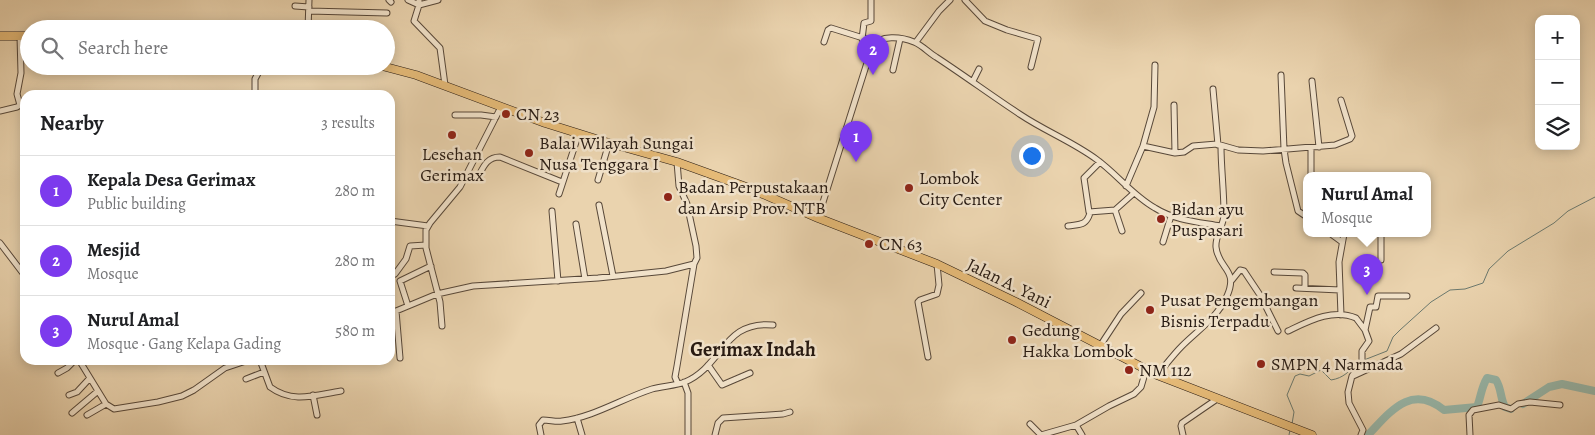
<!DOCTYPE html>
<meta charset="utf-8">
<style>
:root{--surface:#fff;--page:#f6f6f6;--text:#202124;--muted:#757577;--line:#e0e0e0;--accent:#7c3aed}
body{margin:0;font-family:Alegreya,serif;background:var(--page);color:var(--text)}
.controls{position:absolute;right:15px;top:15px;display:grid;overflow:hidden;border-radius:10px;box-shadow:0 2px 12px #0003}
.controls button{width:45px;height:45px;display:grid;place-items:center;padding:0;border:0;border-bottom:1px solid var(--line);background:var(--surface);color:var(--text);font:25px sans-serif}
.you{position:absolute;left:1031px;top:155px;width:18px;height:18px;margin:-12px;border:4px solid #fff;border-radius:50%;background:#1a73e8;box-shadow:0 0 0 8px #1a73e833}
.badge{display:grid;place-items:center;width:32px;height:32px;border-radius:50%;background:var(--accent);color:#fff;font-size:16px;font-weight:700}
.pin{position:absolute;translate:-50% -41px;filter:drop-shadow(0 1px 2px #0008)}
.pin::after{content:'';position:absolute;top:26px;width:18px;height:15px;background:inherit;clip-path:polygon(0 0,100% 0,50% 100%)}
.popup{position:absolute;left:1303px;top:172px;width:128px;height:65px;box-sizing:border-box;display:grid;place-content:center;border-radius:10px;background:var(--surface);filter:drop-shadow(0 1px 4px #0005);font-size:16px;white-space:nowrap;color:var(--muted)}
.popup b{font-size:19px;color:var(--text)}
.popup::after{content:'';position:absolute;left:50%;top:100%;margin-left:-10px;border:10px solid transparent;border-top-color:var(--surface)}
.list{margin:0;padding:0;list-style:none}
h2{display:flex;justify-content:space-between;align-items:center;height:65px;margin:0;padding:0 20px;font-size:21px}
h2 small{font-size:16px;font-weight:400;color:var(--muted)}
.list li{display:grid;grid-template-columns:32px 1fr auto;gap:15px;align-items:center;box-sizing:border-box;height:70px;padding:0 20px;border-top:1px solid var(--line)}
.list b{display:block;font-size:19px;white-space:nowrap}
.list p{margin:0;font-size:16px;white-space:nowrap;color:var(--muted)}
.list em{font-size:16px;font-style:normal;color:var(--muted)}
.icon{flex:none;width:28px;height:28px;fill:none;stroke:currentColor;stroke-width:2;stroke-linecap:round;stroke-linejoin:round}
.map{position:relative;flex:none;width:1595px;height:435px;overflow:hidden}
.search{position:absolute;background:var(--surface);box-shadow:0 2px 12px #0003;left:20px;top:20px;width:375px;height:55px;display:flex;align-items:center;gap:12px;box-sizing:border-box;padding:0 18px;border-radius:28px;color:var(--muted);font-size:19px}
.panel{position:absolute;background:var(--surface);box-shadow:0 2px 12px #0003;left:20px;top:90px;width:375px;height:275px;border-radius:15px}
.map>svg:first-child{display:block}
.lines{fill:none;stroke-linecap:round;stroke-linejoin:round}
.stream{stroke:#6b796e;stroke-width:1}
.river{stroke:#98b8ab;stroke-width:8}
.minor-casing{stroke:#584839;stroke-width:7}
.highway-casing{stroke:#271a12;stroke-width:9}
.minor{stroke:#f1e2ca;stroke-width:5}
.highway{stroke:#e5ba77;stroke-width:8}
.poi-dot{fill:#8f2418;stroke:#f1e2ca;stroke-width:2}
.labels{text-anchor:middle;stroke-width:5;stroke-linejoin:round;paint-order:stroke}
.poi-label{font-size:18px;fill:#271a12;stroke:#f1e2ca;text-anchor:start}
.street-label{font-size:18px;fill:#271a12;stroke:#f1e2ca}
.quarter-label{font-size:20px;font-weight:bold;fill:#271a12;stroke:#f1e2ca}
</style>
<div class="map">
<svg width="1595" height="435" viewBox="0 0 1595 435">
<rect width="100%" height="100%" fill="#ead3ae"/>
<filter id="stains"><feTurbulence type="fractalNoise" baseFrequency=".004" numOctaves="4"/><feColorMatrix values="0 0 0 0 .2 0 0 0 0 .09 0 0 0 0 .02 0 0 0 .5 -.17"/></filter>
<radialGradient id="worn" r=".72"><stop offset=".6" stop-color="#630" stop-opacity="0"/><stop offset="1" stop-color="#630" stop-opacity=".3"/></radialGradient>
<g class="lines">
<path class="stream" d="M1364 360 1387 351 1393 337 1400 330 1431 302 1450 290 1465 289 1483 283 1489 269 1508 251 1554 223 1568 211 1595 197
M1292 424 1294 412 1287 395 1295 376 1300 374 1309 376 1321 370 1331 380C1344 378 1349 371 1358 363
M1289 435 1290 430"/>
<path class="river" d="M1523 404 1549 387 1562 384 1595 391
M1368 435C1390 412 1411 383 1444 410L1477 407C1481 397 1481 388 1487 378L1496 380C1502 390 1500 398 1505 407L1511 409"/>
<defs>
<path id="minor" d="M389 0 391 2
M408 0 419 5 438 0
M419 0V5L414 21 440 48 445 85
M965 0 985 21 1007 30 1038 39 1031 67
M295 6 309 7
M309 11 387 13
M308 29 309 0
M862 39 864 23 871 21V0
M824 42 828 30 831 28 876 42
M916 42 939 11 950 0
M893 70 900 39
M1281 75 1284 149 1286 163 1298 211 1307 217
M973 81 979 69
M1312 81 1319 147
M1213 89 1218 145
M255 95V79L262 66
M1174 105 1175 153
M0 111 17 107 20 105 17 94 21 73 20 36
M455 115H481L496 117
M1143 146 1175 153 1184 152 1193 146 1217 144 1238 150 1263 151 1335 145 1350 139 1352 136 1341 100
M1311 148V176
M677 162 679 186 687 204 696 246 697 258 694 264 677 366 675 377 678 384
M1100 162 1084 178 1089 212 1115 210
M477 179C483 168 486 157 500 157L562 182
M598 180 609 143
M1126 186 1143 146 1154 107 1155 65
M559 194 579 133
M599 205 613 276
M552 211 558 281
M818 218 872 47C880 34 902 37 914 42 922 45 929 53 936 57 965 76 992 96 1021 115 1045 131 1073 142 1096 159 1117 174 1132 195 1155 208 1174 220 1198 222 1220 226
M390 221 428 226
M576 224 585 279
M1068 226C1080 224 1086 226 1090 213
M1122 231 1115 210 1134 193
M1331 234 1342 242
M1381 234V260
M1163 242 1171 216
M0 243 25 276
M1274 272 1303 273 1305 275V288
M395 274 406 259 410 246 426 245
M1232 280 1240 270 1244 271 1260 295 1278 331
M1296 288 1340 290
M408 306 400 281 431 266
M390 311H396L437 294 473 286 598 278 666 271 694 264
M396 311 400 358
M1341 315 1339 262 1344 234
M442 326 440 302 426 248V230L430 223 460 187 501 107
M1365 330 1370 307H1376L1378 296H1407
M1288 331C1309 321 1333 308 1356 318L1365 330 1369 341 1362 351V362L1352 376 1348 392 1349 403 1363 430 1361 435
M1100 346 1121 314 1141 293
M928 357 918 302 920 300 937 294 939 285 937 264
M79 360 106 404 114 409 158 402 182 396 194 390 225 368 249 360
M260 360 270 387C293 404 315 395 341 391
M708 365 722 385 750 373
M58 373 67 368 75 360
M1157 375C1165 366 1173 355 1182 346 1198 330 1217 318 1227 296 1239 269 1218 269 1216 247 1215 235 1224 226 1224 214 1224 191 1221 168 1221 146
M1353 376 1401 354 1436 328
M246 379 264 372
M684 382 688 393V435
M69 395 77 392 90 378
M313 395 317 415
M72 413 98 391
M87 415 106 404
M577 418 582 435
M1030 424 1041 435
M1076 425 1082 435
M541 435 539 425 543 420C550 420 556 422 562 421 594 417 621 399 652 389 662 386 675 386 685 382 723 366 723 320 773 325
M715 435 718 423 723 418 783 414 790 412
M1041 435 1076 425 1109 406 1134 394 1141 387 1146 370
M1183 435 1181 426 1182 423 1217 399
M1470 435 1469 415 1473 410 1499 405 1511 409 1518 404 1530 402 1560 405"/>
<path id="highway" d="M0 36H29
M382 66 416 75 545 123 609 143 677 162 749 188 818 218 937 264 1016 302 1157 375 1312 435"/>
</defs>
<use href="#minor" class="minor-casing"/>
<use href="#highway" class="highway-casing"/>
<use href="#minor" class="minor"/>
<use href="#highway" class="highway"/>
</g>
<g class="poi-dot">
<circle cx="506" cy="114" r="5"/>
<circle cx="452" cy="135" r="5"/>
<circle cx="529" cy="153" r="5"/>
<circle cx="909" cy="188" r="5"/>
<circle cx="668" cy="197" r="5"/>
<circle cx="1161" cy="219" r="5"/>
<circle cx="869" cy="244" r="5"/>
<circle cx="1150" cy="310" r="5"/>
<circle cx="1012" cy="340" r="5"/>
<circle cx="1261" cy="364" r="5"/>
<circle cx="1129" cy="370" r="5"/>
</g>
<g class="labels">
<g class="poi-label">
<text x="516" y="120">CN 23</text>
<text x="539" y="149">Balai Wilayah Sungai<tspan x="539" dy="21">Nusa Tenggara I</tspan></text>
<text x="452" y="160" text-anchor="middle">Lesehan<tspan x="452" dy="21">Gerimax</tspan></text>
<text x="919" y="184">Lombok<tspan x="919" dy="21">City Center</tspan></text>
<text x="678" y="193">Badan Perpustakaan<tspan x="678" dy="21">dan Arsip Prov. NTB</tspan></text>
<text x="1171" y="215">Bidan ayu<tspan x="1171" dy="21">Puspasari</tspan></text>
<text x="879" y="250">CN 63</text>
<text x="1160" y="306">Pusat Pengembangan<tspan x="1160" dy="21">Bisnis Terpadu</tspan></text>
<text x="1022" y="336">Gedung<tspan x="1022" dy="21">Hakka Lombok</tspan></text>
<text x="1271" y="370">SMPN 4 Narmada</text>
<text x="1139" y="376">NM 112</text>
</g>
<g class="street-label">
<text transform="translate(1009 283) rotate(26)" y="6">Jalan A. Yani</text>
</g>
<g class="quarter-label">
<text x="753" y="356">Gerimax Indah</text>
</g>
</g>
<rect width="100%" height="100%" filter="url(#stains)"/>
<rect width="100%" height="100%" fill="url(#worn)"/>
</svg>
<div class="controls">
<button>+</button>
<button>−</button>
<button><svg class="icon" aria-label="layers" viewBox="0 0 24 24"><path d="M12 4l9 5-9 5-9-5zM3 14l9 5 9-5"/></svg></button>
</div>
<div class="you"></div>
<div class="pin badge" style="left:856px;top:162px">1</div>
<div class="pin badge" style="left:873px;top:75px">2</div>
<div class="pin badge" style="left:1367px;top:295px">3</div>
<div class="popup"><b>Nurul Amal</b>Mosque</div>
<div class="search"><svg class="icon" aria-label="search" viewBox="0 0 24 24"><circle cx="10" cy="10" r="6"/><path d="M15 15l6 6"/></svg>Search here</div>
<section class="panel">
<h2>Nearby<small>3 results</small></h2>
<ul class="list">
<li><span class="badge">1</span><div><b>Kepala Desa Gerimax</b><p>Public building</p></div><em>280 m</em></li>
<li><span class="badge">2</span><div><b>Mesjid</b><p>Mosque</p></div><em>280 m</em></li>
<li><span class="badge">3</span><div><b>Nurul Amal</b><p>Mosque · Gang Kelapa Gading</p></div><em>580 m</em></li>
</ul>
</section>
</div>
